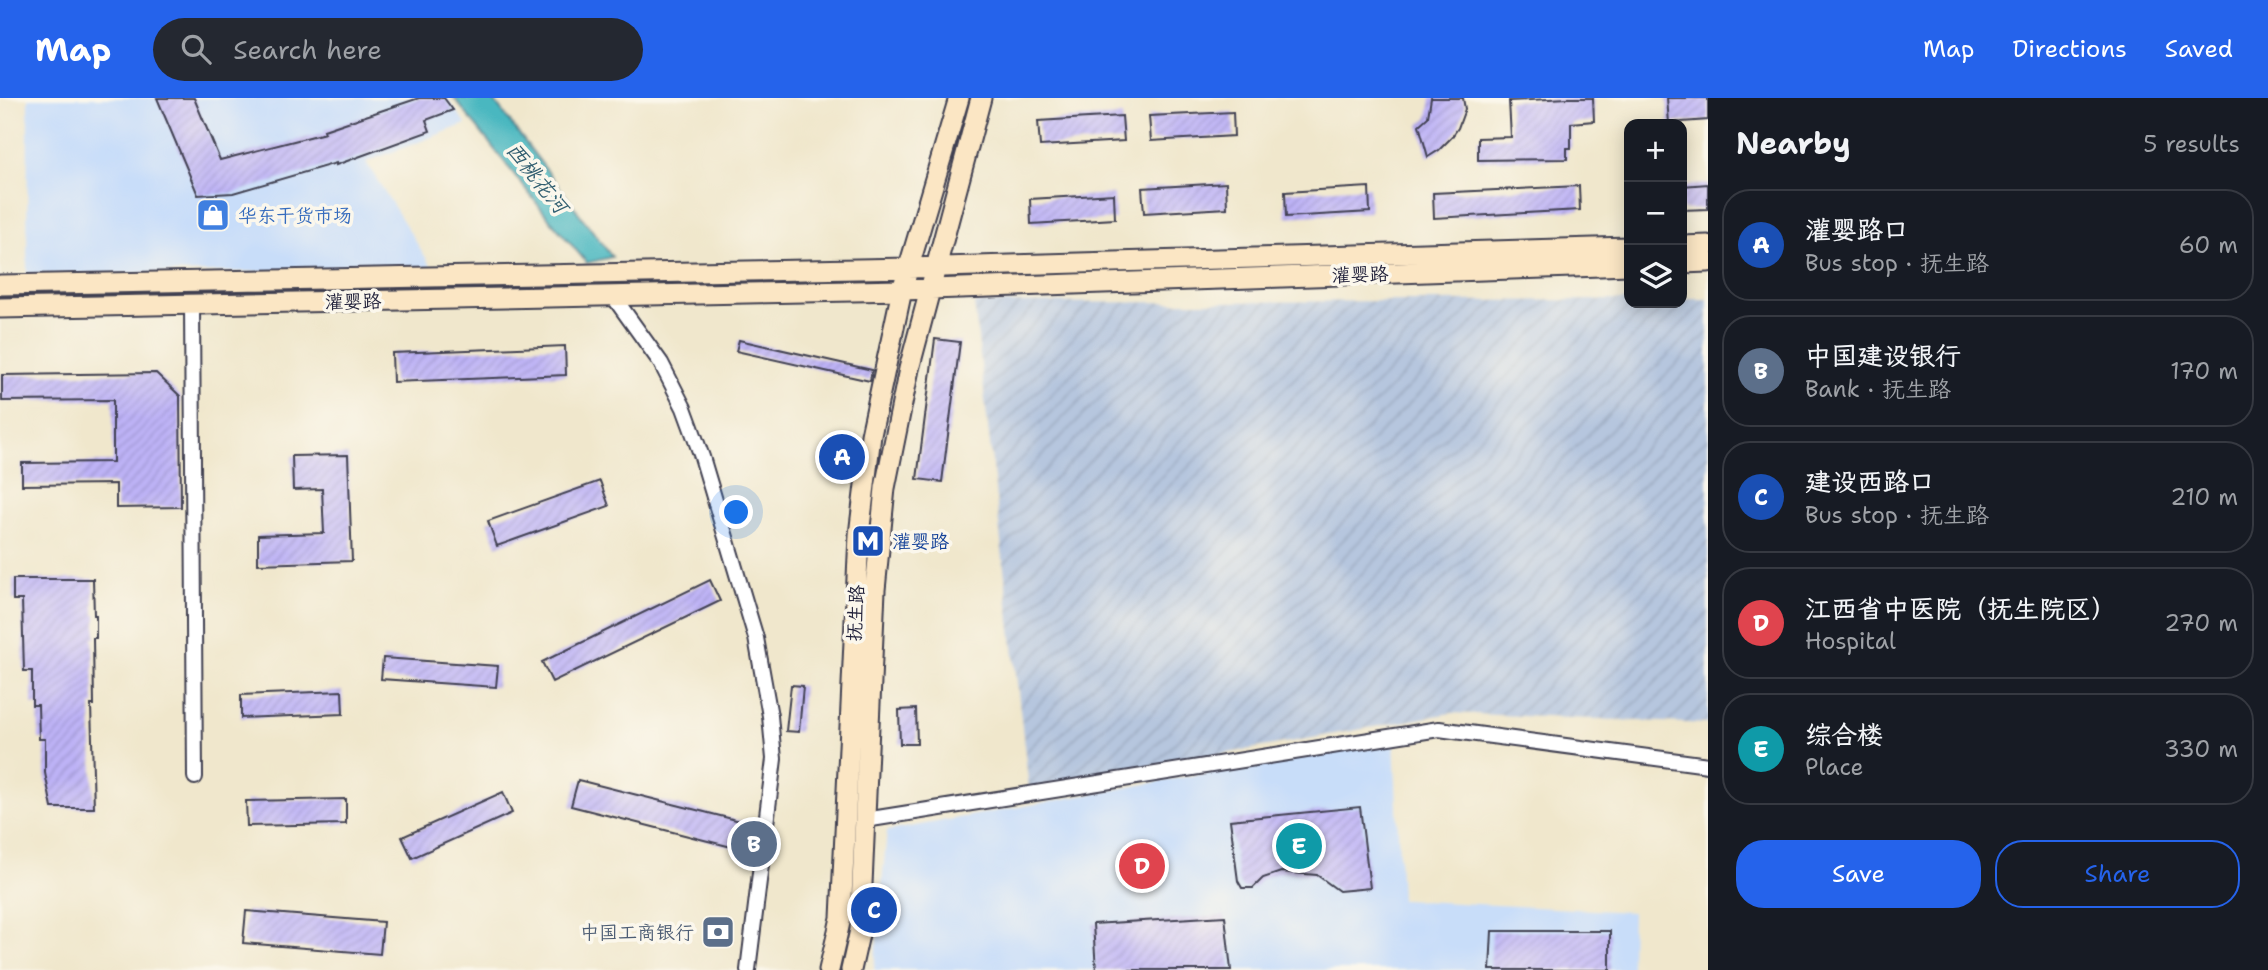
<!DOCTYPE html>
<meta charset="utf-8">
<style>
:root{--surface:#171b24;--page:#242831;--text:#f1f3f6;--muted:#9ea1a6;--line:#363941;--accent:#2563eb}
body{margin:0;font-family:"Shantell Sans","LXGW WenKai TC",sans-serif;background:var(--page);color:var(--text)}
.controls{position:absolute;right:21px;top:21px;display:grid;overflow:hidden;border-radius:14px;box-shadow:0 4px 18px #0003}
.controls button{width:63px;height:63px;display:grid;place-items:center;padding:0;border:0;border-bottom:2px solid var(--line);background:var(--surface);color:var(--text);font:35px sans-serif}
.you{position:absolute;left:737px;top:415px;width:24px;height:24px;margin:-18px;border:5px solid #fff;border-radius:50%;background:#1a73e8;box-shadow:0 0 0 10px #1a73e833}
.badge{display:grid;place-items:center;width:46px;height:46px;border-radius:50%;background:var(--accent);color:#fff;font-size:23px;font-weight:700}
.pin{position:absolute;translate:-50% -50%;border:4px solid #fff;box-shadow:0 2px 7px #0006}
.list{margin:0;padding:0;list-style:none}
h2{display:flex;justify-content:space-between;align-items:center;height:91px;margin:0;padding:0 28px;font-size:30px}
h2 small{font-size:23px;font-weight:400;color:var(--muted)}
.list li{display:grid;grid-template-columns:46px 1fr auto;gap:21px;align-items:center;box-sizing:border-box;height:112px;margin:0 14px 14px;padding:0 14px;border:2px solid var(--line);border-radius:28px}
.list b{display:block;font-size:26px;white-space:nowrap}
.list p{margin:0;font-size:23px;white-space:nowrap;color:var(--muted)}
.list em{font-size:23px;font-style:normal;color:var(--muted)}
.actions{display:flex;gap:14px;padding:21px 28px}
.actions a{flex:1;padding:16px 0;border:2px solid var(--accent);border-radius:28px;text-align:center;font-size:24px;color:var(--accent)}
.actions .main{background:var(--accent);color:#fff}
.icon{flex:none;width:38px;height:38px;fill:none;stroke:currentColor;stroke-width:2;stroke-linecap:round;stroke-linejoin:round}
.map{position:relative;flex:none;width:1708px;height:872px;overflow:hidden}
header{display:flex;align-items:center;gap:42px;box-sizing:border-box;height:98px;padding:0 35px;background:var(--accent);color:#fff}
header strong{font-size:33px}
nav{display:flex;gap:38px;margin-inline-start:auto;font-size:24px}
.search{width:490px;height:63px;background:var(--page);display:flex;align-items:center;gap:18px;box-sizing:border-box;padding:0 24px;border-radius:38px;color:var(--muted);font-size:26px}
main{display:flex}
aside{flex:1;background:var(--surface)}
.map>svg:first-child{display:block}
.built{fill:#c8ddf9}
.industrial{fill:url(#industrial-furrows)}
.water{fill:#48b7c0;stroke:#356c7e;stroke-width:2}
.building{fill:url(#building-hatch)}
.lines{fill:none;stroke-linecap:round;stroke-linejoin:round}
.street-casing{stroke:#414051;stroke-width:18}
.secondary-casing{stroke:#414051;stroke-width:23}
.street{stroke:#fff;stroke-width:14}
.secondary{stroke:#fbe6c4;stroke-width:19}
.labels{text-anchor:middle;stroke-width:7;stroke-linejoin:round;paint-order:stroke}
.shop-label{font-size:19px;fill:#366cbe;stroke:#fbf7ec;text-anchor:start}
.street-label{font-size:19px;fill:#22223b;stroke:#fbf7ec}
.transit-label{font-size:19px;fill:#164399;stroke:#fbf7ec;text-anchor:start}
.service-label{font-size:19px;fill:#4e5e75;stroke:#fbf7ec;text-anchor:end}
.water-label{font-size:21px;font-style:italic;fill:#315e70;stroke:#fbf7ec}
</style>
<header>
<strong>Map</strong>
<div class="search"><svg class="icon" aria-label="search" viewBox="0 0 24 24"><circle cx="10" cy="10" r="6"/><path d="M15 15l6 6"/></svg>Search here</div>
<nav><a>Map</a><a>Directions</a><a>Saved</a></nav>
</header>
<main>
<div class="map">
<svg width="1708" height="872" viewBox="0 0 1708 872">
<defs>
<pattern id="industrial-furrows" width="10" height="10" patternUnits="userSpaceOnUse" patternTransform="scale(1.75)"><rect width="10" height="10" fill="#b6c6de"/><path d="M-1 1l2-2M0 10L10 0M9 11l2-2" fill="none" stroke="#9caabf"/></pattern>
<pattern id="building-hatch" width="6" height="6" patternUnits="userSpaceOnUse" patternTransform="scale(1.75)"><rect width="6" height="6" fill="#bdb2f6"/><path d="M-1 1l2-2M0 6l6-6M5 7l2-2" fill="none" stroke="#a299d4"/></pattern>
</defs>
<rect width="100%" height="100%" fill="#fbf7ec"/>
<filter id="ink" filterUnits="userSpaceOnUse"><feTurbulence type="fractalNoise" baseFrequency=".0143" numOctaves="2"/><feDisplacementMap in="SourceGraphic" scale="14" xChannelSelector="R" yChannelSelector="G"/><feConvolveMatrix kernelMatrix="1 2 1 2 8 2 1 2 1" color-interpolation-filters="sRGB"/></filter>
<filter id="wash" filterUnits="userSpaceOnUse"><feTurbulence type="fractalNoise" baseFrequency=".00686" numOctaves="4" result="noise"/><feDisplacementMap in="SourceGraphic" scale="28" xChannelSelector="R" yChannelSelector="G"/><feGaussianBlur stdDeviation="1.57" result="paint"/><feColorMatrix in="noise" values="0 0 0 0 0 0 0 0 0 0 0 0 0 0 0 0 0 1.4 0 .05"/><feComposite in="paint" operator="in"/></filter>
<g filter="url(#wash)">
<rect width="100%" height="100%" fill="#f0e7cc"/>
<path class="built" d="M28 0H447L466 26 366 64 433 171 27 177Z
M1394 641 1401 802 1632 814 1631 872H874L887 733Z"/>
<path class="industrial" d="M1682 201H1708V626L1451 615 1029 691 974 205 1629 202V205H1682Z"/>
<path class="water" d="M454 0H492L612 159 587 165 547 118Z"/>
<g id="blocks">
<path class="building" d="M157 0H194L220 62 325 35 324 32 419 0H444L453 12 426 22 430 33 336 67V65L233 95 198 97Z
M1431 0H1463L1465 11 1458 30 1451 40 1439 52 1428 59 1419 27 1428 19Z
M1568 0H1593L1594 23 1571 25V50H1567V61L1478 62V40L1511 39 1509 3Z
M1667 0H1708V22L1669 25Z
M1233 14 1234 38 1151 43 1149 18Z
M1122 18 1124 43 1040 48 1038 23Z
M1226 85 1227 110 1144 115 1142 90Z
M1708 86V111L1682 112V88Z
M1579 88 1580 112 1434 120 1433 95Z
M1369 89 1370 114 1286 119 1285 94Z
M1114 96 1115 121 1031 126 1030 101Z
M935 241 960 244 942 384 917 381Z
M739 242 872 272 870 283 736 253Z
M565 248 566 277 393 284 392 255Z
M156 275 180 298 181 409 116 410V386L22 387V365L113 364V302L2 303V277Z
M348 357 352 463 258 466V437L324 435 322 391 293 392 292 358Z
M600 383 609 408 497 448 488 423Z
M13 481H93L94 517H96V540H93L94 607H91L94 710H52L45 675V641H39L38 607H32V573H24L22 502H13Z
M710 482 720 503 552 584 542 564Z
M383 560 498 568 496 589 381 581Z
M791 587 803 588 799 634 786 633Z
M342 593 343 616 241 620V597Z
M916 611 917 646H900L899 612Z
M578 682 756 727 751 754 571 708Z
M503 694 512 715 412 760 402 739Z
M346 701V726L247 728 246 703Z
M1360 709 1370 790 1339 793 1317 777 1281 774 1263 780 1253 790H1242L1238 783 1230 722Z
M246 813 383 824 380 856 243 845Z
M1225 818 1231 872H1096L1093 826Z
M1492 833H1610V872H1490Z"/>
</g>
</g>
<g filter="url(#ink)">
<use href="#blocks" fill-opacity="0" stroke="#414051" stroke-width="2"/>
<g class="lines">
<defs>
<path id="street" d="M613 198 661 265 684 310 702 359 756 540 770 618 774 661 748 872
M192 206 195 679
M865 722 1439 631 1708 667"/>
<path id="secondary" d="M1682 148 1708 147
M1682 165 1708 164
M0 187 909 170 1629 149
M0 210 902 192 1629 167
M829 872 841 820 859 437 871 337 902 192 959 0
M851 872 860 832 875 492 885 390 909 271 981 0"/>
</defs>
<use href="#street" class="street-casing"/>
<use href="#secondary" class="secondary-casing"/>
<use href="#street" class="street"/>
<use href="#secondary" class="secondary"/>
</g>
</g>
<defs>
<symbol id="shop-square" viewBox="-11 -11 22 22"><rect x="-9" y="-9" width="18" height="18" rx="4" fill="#3f7fe0" stroke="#fbf7ec"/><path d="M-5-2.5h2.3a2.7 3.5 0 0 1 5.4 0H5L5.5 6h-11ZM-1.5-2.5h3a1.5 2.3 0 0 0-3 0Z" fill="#fff"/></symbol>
<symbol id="metro-square" viewBox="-11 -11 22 22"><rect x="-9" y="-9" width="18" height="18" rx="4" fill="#1a4fb4" stroke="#fbf7ec"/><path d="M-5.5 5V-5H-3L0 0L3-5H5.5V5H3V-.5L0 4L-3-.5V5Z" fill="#fff"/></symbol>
<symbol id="bank-square" viewBox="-11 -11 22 22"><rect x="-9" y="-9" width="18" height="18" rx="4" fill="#5c6f8a" stroke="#fbf7ec"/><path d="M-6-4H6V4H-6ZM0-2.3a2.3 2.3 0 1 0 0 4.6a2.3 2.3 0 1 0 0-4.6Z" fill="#fff"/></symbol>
</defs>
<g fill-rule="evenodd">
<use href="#shop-square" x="194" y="98" width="38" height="38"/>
<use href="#metro-square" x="849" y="424" width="38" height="38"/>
<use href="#bank-square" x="699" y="815" width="38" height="38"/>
</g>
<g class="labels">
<g class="shop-label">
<text x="238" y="124">华东干货市场</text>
</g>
<g class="street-label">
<text transform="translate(1360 176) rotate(-2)" y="7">灌婴路</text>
<text transform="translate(353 203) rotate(-1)" y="7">灌婴路</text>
<text transform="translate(855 515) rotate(-87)" y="7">抚生路</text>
</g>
<g class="transit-label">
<text x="892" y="450">灌婴路</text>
</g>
<g class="service-label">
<text x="694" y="841">中国工商银行</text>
</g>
<g class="water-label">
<text transform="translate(537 80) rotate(51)" y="7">西桃花河</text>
</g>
</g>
</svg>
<div class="controls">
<button>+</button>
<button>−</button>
<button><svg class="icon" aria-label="layers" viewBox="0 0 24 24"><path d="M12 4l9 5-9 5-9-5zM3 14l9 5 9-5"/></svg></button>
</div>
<div class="you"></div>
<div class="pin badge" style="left:842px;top:359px;background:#1a4fb4">A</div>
<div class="pin badge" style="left:754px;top:746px;background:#5c6f8a">B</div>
<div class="pin badge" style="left:874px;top:812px;background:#1a4fb4">C</div>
<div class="pin badge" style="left:1142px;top:768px;background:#e0444e">D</div>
<div class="pin badge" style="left:1299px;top:748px;background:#0f9aa8">E</div>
</div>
<aside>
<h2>Nearby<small>5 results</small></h2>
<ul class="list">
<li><span class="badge" style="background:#1a4fb4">A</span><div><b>灌婴路口</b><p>Bus stop · 抚生路</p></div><em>60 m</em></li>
<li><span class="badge" style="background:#5c6f8a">B</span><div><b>中国建设银行</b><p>Bank · 抚生路</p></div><em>170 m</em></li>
<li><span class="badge" style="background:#1a4fb4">C</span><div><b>建设西路口</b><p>Bus stop · 抚生路</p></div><em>210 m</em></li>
<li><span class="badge" style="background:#e0444e">D</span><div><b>江西省中医院（抚生院区）</b><p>Hospital</p></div><em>270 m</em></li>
<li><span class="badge" style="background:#0f9aa8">E</span><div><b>综合楼</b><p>Place</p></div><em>330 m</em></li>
</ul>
<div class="actions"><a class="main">Save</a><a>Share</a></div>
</aside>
</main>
